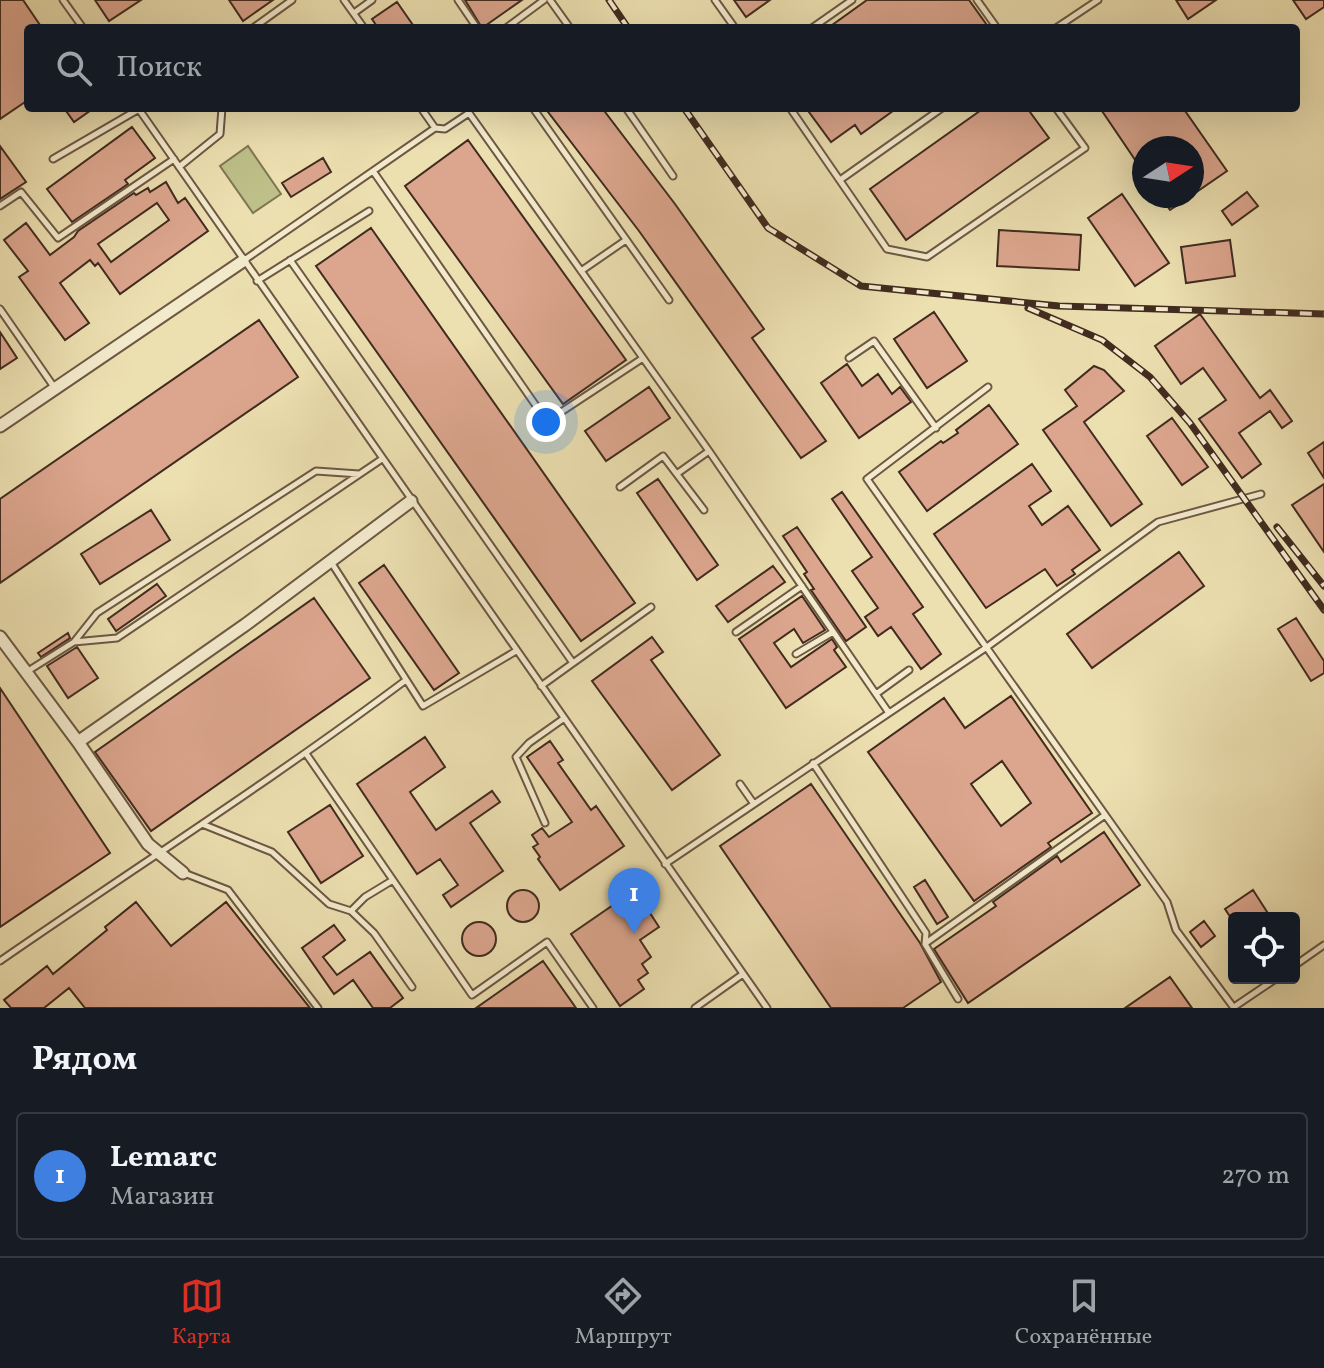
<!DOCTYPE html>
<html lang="ru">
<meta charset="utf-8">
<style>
:root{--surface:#171b24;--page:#242831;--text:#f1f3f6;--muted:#9ea1a6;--line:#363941;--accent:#d93025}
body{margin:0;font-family:Vollkorn,serif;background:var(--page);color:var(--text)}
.controls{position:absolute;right:24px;bottom:24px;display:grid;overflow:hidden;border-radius:8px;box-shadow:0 8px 32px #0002}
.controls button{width:72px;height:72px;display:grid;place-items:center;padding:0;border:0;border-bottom:2px solid var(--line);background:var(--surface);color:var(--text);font:40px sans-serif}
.compass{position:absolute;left:1132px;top:136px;width:72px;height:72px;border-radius:50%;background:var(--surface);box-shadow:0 8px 32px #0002;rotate:78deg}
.you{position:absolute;left:546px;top:422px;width:28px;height:28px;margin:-20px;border:6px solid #fff;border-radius:50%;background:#1a73e8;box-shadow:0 0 0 12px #1a73e833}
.badge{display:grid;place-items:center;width:52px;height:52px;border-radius:50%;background:var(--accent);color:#fff;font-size:26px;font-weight:700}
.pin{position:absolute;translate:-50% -66px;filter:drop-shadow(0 2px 4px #0008)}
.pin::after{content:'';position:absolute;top:42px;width:28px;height:24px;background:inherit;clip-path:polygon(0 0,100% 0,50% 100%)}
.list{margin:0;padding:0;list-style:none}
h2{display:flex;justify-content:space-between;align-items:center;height:104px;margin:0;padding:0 32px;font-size:34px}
h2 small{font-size:26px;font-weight:400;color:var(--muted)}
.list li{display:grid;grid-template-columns:52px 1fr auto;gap:24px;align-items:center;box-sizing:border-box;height:128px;margin:0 16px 16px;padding:0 16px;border:2px solid var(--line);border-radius:8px}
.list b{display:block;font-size:30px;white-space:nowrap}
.list p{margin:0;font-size:26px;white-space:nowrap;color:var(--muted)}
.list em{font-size:26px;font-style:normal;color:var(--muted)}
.icon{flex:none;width:44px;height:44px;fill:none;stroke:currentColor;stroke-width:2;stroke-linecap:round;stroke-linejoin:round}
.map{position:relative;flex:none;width:1324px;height:1008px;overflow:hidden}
.search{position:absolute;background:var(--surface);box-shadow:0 8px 32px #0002;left:24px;right:24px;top:24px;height:88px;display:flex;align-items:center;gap:20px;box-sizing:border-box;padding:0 28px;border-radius:8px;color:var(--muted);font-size:30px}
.sheet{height:248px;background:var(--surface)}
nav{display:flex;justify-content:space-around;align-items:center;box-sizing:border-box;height:112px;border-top:2px solid var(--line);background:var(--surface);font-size:22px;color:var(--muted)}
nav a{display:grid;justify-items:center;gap:4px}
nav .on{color:var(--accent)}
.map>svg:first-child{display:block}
.grass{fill:#bdc088;stroke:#7f7654;stroke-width:2}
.building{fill:#dca68e;stroke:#412b1f;stroke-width:2;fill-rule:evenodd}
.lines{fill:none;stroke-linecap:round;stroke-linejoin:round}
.service-casing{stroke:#6c5843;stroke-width:9}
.minor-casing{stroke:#6c5843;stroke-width:15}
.service{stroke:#f3eacc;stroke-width:5}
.minor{stroke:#f3eacc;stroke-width:11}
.rail-casing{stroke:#412b1f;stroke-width:7}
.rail{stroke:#f3eacc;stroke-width:4;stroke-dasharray:12;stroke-linecap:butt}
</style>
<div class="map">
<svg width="1324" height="1008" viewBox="0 0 1324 1008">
<rect width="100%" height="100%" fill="#ecdfb0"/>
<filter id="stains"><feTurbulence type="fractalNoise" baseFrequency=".0025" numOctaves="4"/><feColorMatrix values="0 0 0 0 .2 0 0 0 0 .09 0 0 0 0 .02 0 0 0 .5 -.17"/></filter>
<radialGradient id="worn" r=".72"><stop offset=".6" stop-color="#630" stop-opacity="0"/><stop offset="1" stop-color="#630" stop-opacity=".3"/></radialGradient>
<path class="grass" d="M248 146 281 194 253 213 220 166Z"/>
<path class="building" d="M0 0H23L42 28H28V100L0 119Z
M95 0H141L109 21Z
M229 0H273L243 21Z
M465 0H522L482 28Z
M734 0H770L746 17Z
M867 0H969L989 28H828Z
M1176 0H1216L1188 19Z
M1293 0H1324V7L1306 19Z
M397 2 415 28H378L372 19Z
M64 108H94L74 122Z
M545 108H602L675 204 764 329 752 338 826 441 801 458 639 231Z
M806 108H897L861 134 855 125 831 142Z
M984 108H1027L1049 138 906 240 870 189Z
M1100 108H1183L1227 171 1192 195V148H1144V173Z
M132 127 155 158 125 180 128 184 72 222 47 189Z
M468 140 626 360 563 404 405 186Z
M0 146 26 182 0 199Z
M323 158 331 172 291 197 282 183Z
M166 182 178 203 185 198 208 231 120 294 98 263 95 266 90 260 60 283 89 323 65 340 19 277 28 271 4 240 26 223 50 255 74 237 78 231 134 193 136 195 148 188 150 192ZM157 203 169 220 111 262 98 244Z
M1247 192 1258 206 1232 225 1222 211Z
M1122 194 1169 263 1135 286 1088 218Z
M1160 196H1191L1170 210Z
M371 228 635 603 581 641 316 266Z
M999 230 1081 235 1079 270 997 266Z
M1230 240 1235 276 1186 283 1181 247Z
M934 312 967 361 927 388 894 339Z
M1200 314 1260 398 1270 390 1292 421 1282 428 1270 411 1239 433 1261 464 1242 478 1199 419 1226 400 1203 368 1181 384 1155 346Z
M259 320 298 377 0 583V499Z
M0 332 17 358 0 369Z
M847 364 862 386 878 374 892 394 900 387 911 402 859 438 821 383Z
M1094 366 1104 370 1124 391 1084 422 1142 504 1111 526 1043 430 1077 406 1065 390Z
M649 387 670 418 606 461 585 431Z
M989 405 1018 444 927 511 899 472 941 441 943 443 958 433 956 430Z
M1172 418 1208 467 1182 485 1147 436Z
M1324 442V478L1308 453Z
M1032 464 1051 491 1029 506 1042 525 1068 506 1100 550 1072 570 1075 574 1057 586 1045 569 986 608 934 534Z
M658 479 718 565 697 580 637 493Z
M1324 484V552L1292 505Z
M842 492 923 607 913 614 941 654 921 669 891 627 878 636 865 617 878 608 852 571 872 557 832 499Z
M151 510 170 540 100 584 81 554Z
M797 527 866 627 846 641 811 590 814 589 804 574 807 572 783 536Z
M1179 552 1204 586 1092 668 1067 634Z
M384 565 459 673 434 690 359 583Z
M773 566 785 582 728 622 716 606Z
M157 584 166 596 116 631 108 619Z
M802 596 825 630 803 643 794 629 774 643 791 667 832 639 837 647 834 650 846 667 786 708 739 639Z
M314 598 370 678 151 831 95 752Z
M1296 618 1324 661V673L1311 681 1278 629Z
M68 633 70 638 41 657 38 653Z
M652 637 663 652 651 660 720 755 672 790 592 681Z
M77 647 98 678 68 698 47 666Z
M0 688 110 853 0 927Z
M1011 696 1092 813 1048 843 1051 847 974 901 868 752 944 698 965 728ZM1002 761 1031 803 1001 826 971 784Z
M425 737 445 767 410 792 436 830 492 791 500 802 470 823 503 871 451 907 443 895 458 885 440 859 417 874 357 784Z
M550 741 563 760 558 763 591 810 596 806 624 846 560 890 538 859 540 857 533 847 538 844 532 835 542 828 549 837 572 822 527 757Z
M811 784 920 943 941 982 903 1008H831L720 846Z
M330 805 363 856 321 883 288 832Z
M1104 832 1140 885 968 1003 934 949 996 906 993 902 1057 856 1061 862Z
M925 880 948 917 937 924 914 887Z
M507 906a16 16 0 1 1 32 0a16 16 0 1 1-32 0Z
M635 890 659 927 640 940 651 957 642 964 648 973 638 980 644 989 620 1006 571 934Z
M1253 890 1271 918H1231L1225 909Z
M136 902 171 946 226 902 310 1008H85L69 988 44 1008H11L4 1000 47 966 53 974 107 930 105 927Z
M1204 921 1215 936 1201 947 1190 932Z
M462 939a17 17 0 1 1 34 0a17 17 0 1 1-34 0Z
M334 925 345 940 323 957 337 975 370 952 403 998 390 1008H373L353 980 334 994 302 948Z
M543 961 576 1008H476Z
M1170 977 1192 1008H1125Z"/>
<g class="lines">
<defs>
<path id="service" d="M63 0 83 28
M344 0 364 28
M458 0 477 28
M550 0 570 28
M715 0 735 28
M977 0 997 28
M354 13 372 0
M253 28 292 0
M506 28 544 0
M812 28 852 0
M1056 28 1098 0
M138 108 767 1008
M533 108 669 300
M626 108 673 176
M790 108 887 249 927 257 1085 148 1056 108
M435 128 445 129 469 113 709 451 889 713
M53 159 139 109
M179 167 220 134 222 108
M373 171 541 413 549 420 643 358
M840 180 942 108
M0 206 21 192 58 238 174 159
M290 260 573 663
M243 261 435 128 421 108
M581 271 626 240
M257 281 369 211
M0 309 54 387
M849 358 874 341 936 428
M988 387 867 479 1167 902 1176 930 1234 1008
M678 473 709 451
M620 487 663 456 704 510
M331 562 423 706 516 651
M736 632 802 586
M74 642 117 638 382 459
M796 654 833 632
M28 671 74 642 97 613 316 471 359 474
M541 686 651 607
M876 694 909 670
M307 755 472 995 547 942 593 1008
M813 763 926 933 925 944 958 999
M740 784 754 804
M545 823 516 757 529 743 563 719
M202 824 272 852 329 904 351 911 374 933 412 987
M665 864 987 647 1158 522 1261 494
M184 873 228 890 318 1008
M351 911 365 897 393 880
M926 943 1105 815
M0 961C136 867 274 779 406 680
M1294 966 1324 945
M1234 1007 1277 978
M695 1008 743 974"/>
<path id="minor" d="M0 426 243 261
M0 637 78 742 148 844 183 873
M78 742 245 625 411 501"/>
</defs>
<use href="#service" class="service-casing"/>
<use href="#minor" class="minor-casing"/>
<use href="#service" class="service"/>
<use href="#minor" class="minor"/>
<defs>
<path id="rail" d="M609 0 628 28
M684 108 768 228 861 286 1059 306 1324 314
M1028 308 1102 340 1150 377 1190 423 1324 610
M1277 527 1324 586"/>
</defs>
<use href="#rail" class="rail-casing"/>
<use href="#rail" class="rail"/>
</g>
<rect width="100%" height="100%" filter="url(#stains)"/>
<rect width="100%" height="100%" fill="url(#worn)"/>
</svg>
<div class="controls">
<button><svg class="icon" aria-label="locate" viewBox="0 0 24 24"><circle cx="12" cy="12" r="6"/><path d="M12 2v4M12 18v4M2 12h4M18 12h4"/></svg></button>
</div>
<svg class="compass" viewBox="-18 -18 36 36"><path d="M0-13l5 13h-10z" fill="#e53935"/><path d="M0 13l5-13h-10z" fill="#9ea1a6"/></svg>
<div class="you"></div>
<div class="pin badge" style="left:634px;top:934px;background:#3f7fe0">1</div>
<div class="search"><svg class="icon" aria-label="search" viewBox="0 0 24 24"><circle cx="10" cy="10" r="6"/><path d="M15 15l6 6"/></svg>Поиск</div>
</div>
<section class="sheet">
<h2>Рядом<small></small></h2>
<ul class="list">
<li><span class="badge" style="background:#3f7fe0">1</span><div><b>Lemarc</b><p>Магазин</p></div><em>270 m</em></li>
</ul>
</section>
<nav>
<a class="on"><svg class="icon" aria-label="map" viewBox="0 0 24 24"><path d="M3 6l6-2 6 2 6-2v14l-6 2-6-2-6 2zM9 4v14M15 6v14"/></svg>Карта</a>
<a><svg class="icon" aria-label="directions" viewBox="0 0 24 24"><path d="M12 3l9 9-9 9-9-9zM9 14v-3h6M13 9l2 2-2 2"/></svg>Маршрут</a>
<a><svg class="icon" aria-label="saved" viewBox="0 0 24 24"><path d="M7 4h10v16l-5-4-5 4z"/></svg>Сохранённые</a>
</nav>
